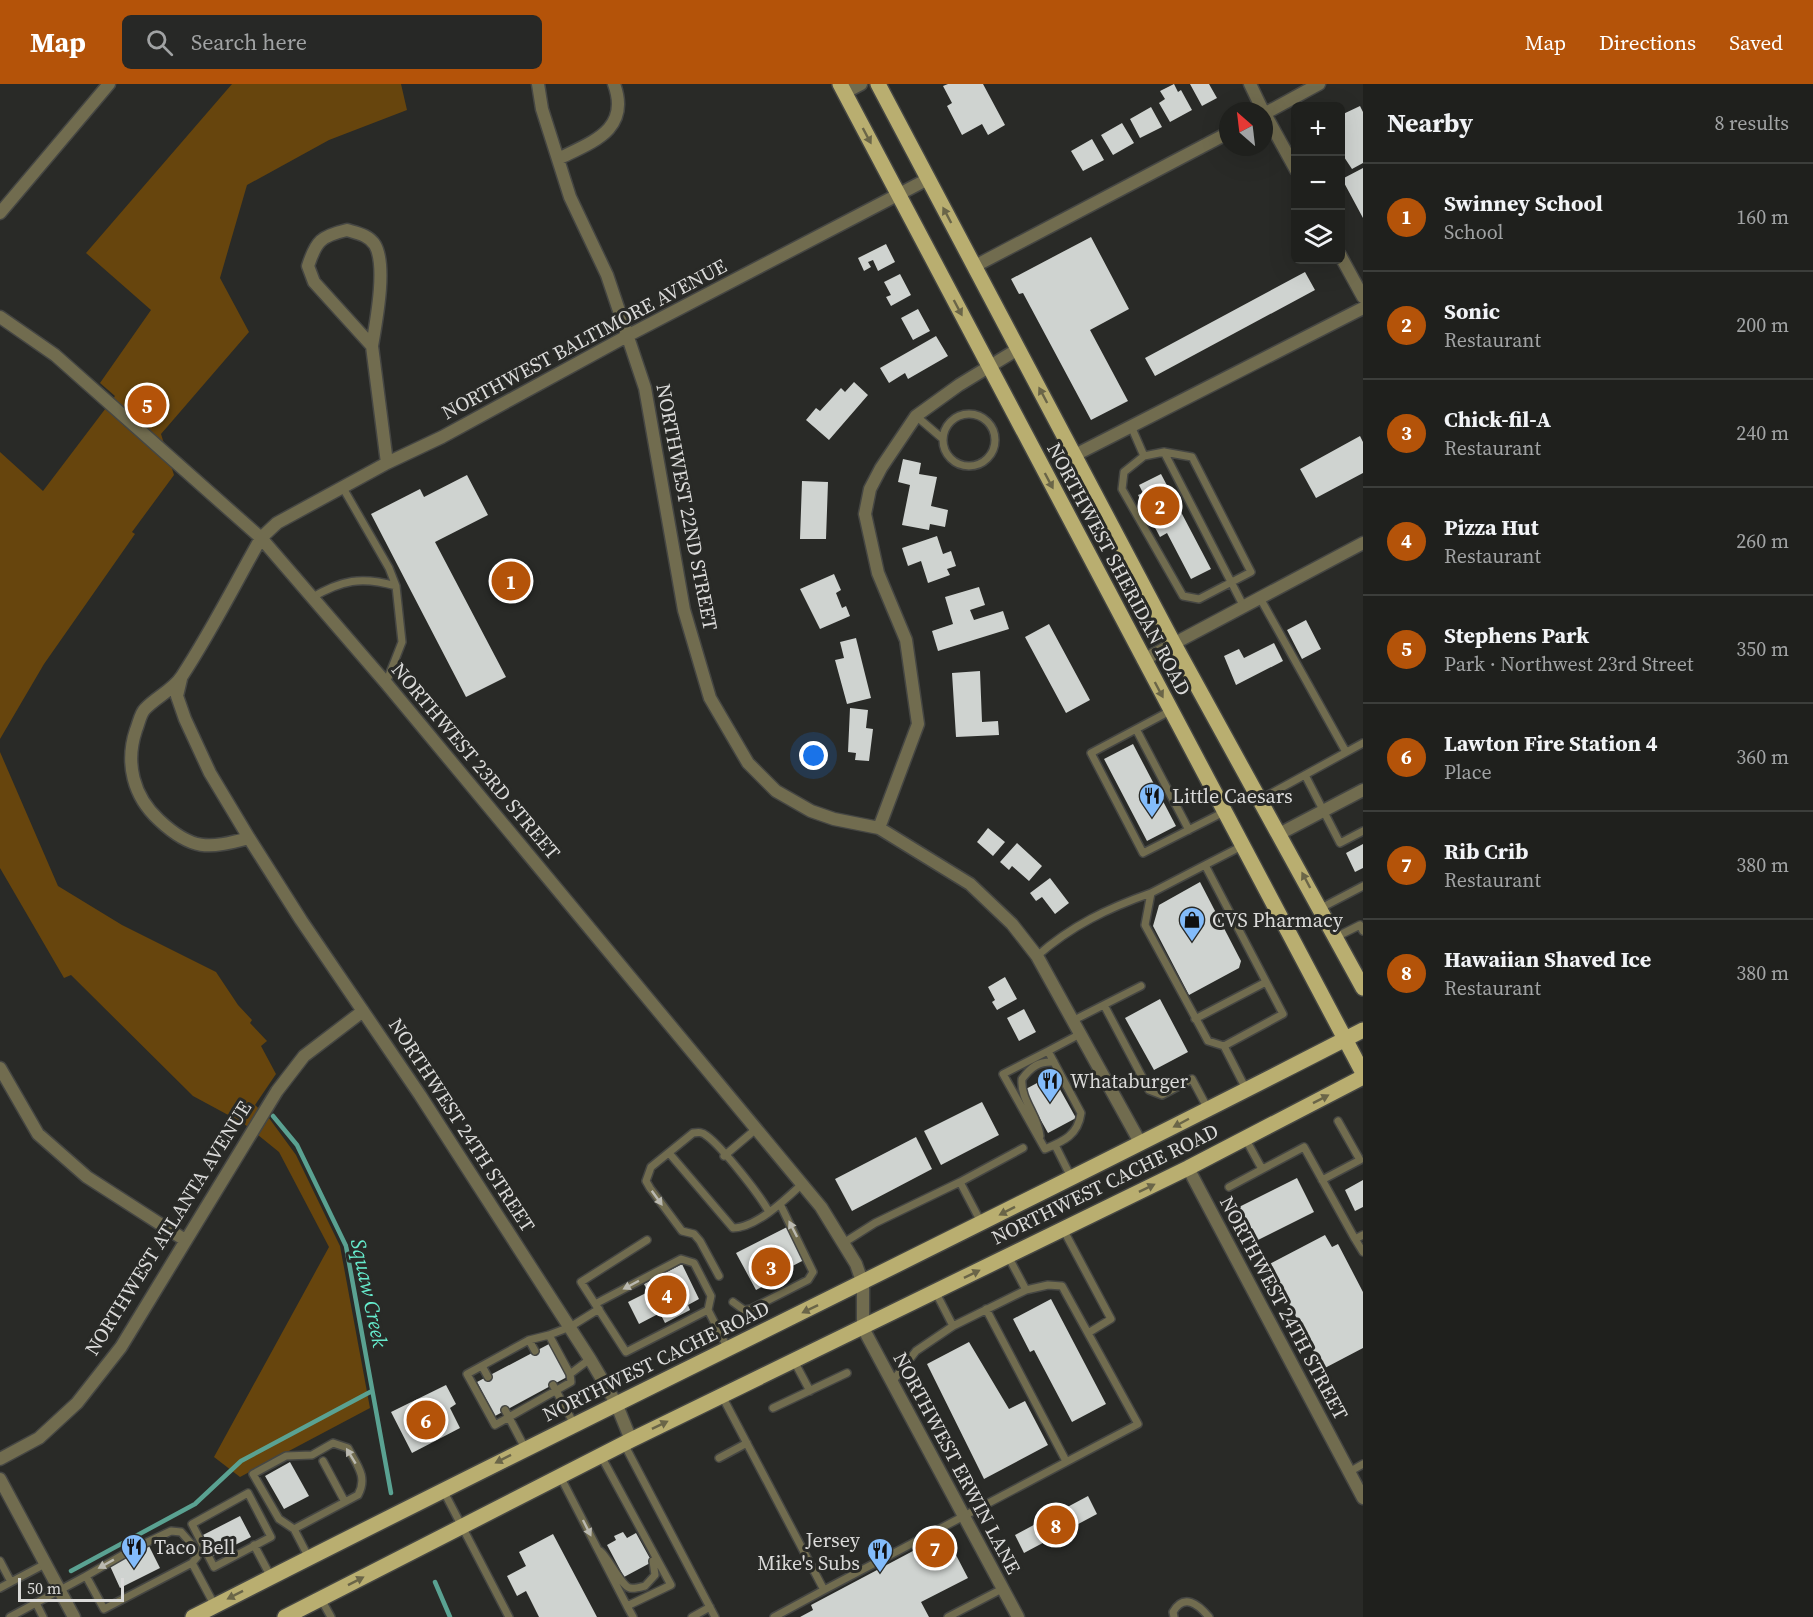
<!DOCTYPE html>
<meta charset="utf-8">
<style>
:root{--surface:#1f201d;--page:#272826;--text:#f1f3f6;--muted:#a1a3a4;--line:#3c3e3b;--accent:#b45309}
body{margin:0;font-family:"Source Serif 4",serif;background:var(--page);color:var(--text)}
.controls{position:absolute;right:18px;top:18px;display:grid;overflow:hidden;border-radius:9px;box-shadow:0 6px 24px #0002}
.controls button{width:54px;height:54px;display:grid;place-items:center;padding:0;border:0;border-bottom:2px solid var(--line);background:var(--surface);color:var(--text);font:30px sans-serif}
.compass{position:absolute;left:1219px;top:18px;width:54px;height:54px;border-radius:50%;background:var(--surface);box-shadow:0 6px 24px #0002;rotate:332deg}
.scale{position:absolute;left:18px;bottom:15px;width:106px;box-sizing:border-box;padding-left:6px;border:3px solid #dadad9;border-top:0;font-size:16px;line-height:21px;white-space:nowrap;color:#dadad9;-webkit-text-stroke:4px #292a27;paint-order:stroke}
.you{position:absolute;left:814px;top:672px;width:21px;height:21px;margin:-15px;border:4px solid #fff;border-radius:50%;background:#1a73e8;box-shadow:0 0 0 9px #1a73e833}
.badge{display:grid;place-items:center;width:39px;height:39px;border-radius:50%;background:var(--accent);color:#fff;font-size:20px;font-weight:700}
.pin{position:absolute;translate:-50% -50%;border:3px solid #fff;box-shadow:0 2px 6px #0006}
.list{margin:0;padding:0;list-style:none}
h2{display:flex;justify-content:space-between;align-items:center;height:78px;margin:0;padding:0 24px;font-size:26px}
h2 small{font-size:20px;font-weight:400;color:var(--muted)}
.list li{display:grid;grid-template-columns:39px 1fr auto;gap:18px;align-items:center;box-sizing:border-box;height:108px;padding:0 24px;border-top:2px solid var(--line)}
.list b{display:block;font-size:22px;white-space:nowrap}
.list p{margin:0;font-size:20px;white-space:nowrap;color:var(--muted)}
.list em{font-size:20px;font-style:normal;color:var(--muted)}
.icon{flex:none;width:33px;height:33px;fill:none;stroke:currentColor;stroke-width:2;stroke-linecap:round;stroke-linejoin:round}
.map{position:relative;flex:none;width:1363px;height:1533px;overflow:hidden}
header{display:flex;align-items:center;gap:36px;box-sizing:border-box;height:84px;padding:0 30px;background:var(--accent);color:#fff}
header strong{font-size:28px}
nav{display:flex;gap:33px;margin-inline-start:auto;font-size:21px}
.search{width:420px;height:54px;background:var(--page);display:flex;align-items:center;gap:15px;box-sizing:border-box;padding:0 21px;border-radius:9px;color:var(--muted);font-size:22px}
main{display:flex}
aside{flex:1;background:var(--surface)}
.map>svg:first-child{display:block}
.green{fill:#67450d}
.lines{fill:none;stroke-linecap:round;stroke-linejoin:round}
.stream{stroke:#5aa292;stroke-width:4.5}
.building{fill:#cfd3d0}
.service-casing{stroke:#454643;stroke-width:10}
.minor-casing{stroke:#454643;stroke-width:15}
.primary-casing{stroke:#454643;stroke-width:18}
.service{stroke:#716c4f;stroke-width:7}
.minor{stroke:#716c4f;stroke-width:12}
.primary{stroke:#b9ae70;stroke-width:15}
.oneway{fill:#6a6548}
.oneway2{fill:#bab9b0}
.labels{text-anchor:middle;stroke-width:6;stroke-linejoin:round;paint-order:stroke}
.street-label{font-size:20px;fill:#dadad9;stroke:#292a27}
.poi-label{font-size:20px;fill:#dadad9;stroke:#292a27;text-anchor:start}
.water-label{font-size:21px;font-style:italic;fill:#66eccd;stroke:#292a27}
</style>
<header>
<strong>Map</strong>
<div class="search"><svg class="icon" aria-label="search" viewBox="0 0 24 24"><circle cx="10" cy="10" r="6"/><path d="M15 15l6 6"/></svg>Search here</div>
<nav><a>Map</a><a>Directions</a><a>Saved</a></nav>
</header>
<main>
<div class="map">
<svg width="1363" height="1533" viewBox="0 0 1363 1533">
<rect width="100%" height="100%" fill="#292a27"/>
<path class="green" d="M232 0H401L407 26 329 56 247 101 220 194 249 248 161 350 174 391 132 448 135 450 44 580 0 655V368L43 407 115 312 100 299 151 226 86 169Z
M0 668 58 802 122 841 216 888 238 921 252 936 250 939 267 957 261 962 276 990 255 1021 269 1034 296 1071 340 1162 370 1324 240 1393 214 1373 329 1163 279 1068 243 1039 193 1012 71 891 64 894 0 784Z"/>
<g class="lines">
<path class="stream" d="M273 1032 297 1061 346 1162 391 1409
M71 1487 195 1420 241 1377 372 1307
M435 1498 450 1533"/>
</g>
<path class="building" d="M948 0H983L1005 41 988 51 982 40 962 51 947 22 952 19 943 2Z
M1174 0 1178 8 1181 6 1192 26 1170 38 1159 19 1165 15 1160 7Z
M1190 0H1209L1217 14 1202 22Z
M1360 22 1363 28V79L1352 85 1340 67V40L1345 37 1341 31Z
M1151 23 1162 43 1140 54 1130 35Z
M1122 39 1134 59 1113 71 1101 51Z
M1092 55 1104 76 1083 87 1071 67Z
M1363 84V134L1342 95Z
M1091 153 1129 225 1090 246 1128 317 1091 336 1023 209 1019 210 1011 195Z
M886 160 895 178 878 187 873 176 868 178 871 183 864 187 858 174Z
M1305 188 1315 206 1155 292 1145 274Z
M900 190 911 211 891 222 886 213 891 211 884 198Z
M918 225 930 247 913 256 901 234Z
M936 252 948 272 908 295 905 289 889 299 880 284Z
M854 298 868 311 829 356 806 336 816 324 820 327 841 304 845 308Z
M1360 352 1363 358V389L1316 414 1300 385Z
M903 375 921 379 919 390 937 393 931 422 948 426 945 443 930 440 929 446 902 441 910 401 898 398Z
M1161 390 1211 485 1191 495 1167 449 1160 453 1138 411 1143 409 1139 401Z
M467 391 488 431 435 458 506 593 466 613 371 430 420 405 424 413Z
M802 397 828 398 826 455H800Z
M937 452 943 470 951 467 956 482 947 485 950 491 928 499 921 477 908 482 902 464Z
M834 490 841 506 836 509 842 524 846 522 850 532 820 545 800 505Z
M979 503 985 521 970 526 974 536 1003 527 1009 545 938 567 932 547 953 540 945 513Z
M1306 536 1321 565 1302 575 1287 546Z
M1049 540 1090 616 1066 629 1025 553Z
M856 554 871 614 847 620 835 576 844 574 840 558Z
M1274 559 1283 577 1236 601 1224 572 1239 565 1244 574Z
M980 587 982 638 998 637 999 651 956 653 952 589Z
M850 624 868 626 866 644 873 645 869 677 855 676 856 669 848 668Z
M1133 660 1176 742 1147 757 1104 675Z
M988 744 1005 758 993 772 977 758Z
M1017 759 1042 782 1029 797 1012 782 1009 786 1000 778Z
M1363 760V784L1355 788 1346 769Z
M1050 794 1069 819 1055 830 1042 813 1036 817 1030 809Z
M1200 798 1241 877 1239 884 1189 911 1153 842 1159 821Z
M1005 893 1017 915 997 926 992 918 995 916 988 903Z
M1160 915 1188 968 1154 986 1125 934Z
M1024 925 1036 948 1019 957 1007 934Z
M1052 991 1076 1034 1048 1049 1024 1006Z
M982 1018 999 1051 941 1081 924 1047Z
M916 1053 932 1085 852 1127 835 1095Z
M1297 1094 1314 1128 1250 1160 1233 1126Z
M1363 1096V1123L1355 1127 1345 1106Z
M789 1142 806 1175 779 1189 781 1193 756 1206 736 1169Z
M1325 1151 1332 1163 1338 1160 1363 1208V1264L1323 1285 1280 1202 1273 1205 1262 1184Z
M682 1180 699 1215 688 1221 690 1226 665 1239 660 1229 639 1240 628 1218 648 1208 644 1200Z
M1051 1215 1106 1320 1072 1338 1034 1266 1030 1268 1013 1235Z
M969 1258 1009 1325 1025 1317 1048 1361 984 1395 927 1280Z
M549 1260 567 1293 495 1332 477 1298Z
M446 1301 456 1320 450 1324 460 1344 412 1369 391 1328Z
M290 1378 309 1412 284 1425 265 1392Z
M1088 1412 1097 1430 1024 1469 1015 1451Z
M240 1432 251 1453 213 1472 203 1451Z
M623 1448 627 1454 636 1449 652 1478 624 1493 607 1461 616 1456 614 1452Z
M553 1450 597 1533H539L526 1507 517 1512 507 1492 526 1482 519 1468Z
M945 1450 968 1494 921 1518 929 1533H800L813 1526 811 1521Z
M135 1457 139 1467 149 1462 160 1484 120 1504 110 1482 128 1473 123 1463Z"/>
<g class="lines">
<defs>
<path id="service" d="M943 356a26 26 0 1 1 52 0a26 26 0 1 1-52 0Z
M916 332 943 355
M1131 342 1144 372
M1164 368 1192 373 1251 488 1199 515 1183 512 1122 405 1124 388 1144 372Z
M1164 368 1244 523
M343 404 389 484 396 502
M311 514C342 496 361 492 396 502L402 558 386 599
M1260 514 1346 668
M1170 627 1091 669 1143 769 1224 728
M1136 645 1189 746
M1305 691 1340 759 1363 747
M1261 715 1363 659
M1242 762 1205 781 1283 930 1224 962 1246 1005
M1205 781 1151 809 1145 841 1208 957 1224 962
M1321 824 1363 802
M1336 853 1360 841 1363 847
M1037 872C1071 842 1108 824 1151 809
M1104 921 1149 1006 1162 1011 1192 995 1208 1025
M1195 935 1266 898
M1074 936 1141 902
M1048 967 1081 1029C1078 1051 1064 1057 1045 1065L1003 990Z
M1048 967 1082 949
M1040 1052C1038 1031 1020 1016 1022 995 1031 983 1039 977 1054 978
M1245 1054 1262 1085
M1055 1061 1071 1093
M669 1069 733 1144C756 1144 786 1115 802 1100
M724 1072 756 1045
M1322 1096 1360 1076 1338 1037
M1229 1103 1304 1063 1355 1155 1363 1151
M982 1140 960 1098 1023 1064
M1063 1145 1111 1235 1088 1249
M1355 1155 1363 1168
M647 1156 581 1198 626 1268 708 1226
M845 1158 875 1139 960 1098
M719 1192 700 1157 694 1150 682 1147 650 1104 646 1097 651 1083 693 1049C699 1048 702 1048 707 1052 722 1063 760 1111 769 1128
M935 1207 953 1242 1026 1206 1008 1172
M733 1218 744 1226 751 1225 808 1196 813 1188 780 1120
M595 1220 681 1175 694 1179 711 1212 708 1226 728 1265
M986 1225 1066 1377
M549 1251 570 1243 599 1225
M529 1256 549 1251 570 1290 571 1298 495 1341 467 1290 529 1256 535 1267
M794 1277 810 1307
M482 1282 488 1293
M570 1290 590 1275
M892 1298 916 1267 953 1242
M553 1301 574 1340
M722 1312 824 1506 1138 1340 1062 1202 1048 1201 1026 1206
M773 1324 847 1289
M505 1326 525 1364
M624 1360 715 1533
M719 1374 747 1359
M323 1377 345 1418
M1349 1388 1363 1380
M560 1392 627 1522 671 1501 601 1372
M443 1406 509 1533
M248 1409 271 1453 214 1483 192 1440Z
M294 1445 358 1411C368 1393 357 1381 348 1364L333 1359 312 1371 286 1372 253 1390 279 1435 294 1445 309 1474
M254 1461 271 1493
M137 1463 171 1447 181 1448 195 1464 197 1473 192 1479
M600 1467C609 1474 621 1502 630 1504 634 1505 641 1503 645 1502L655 1491 653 1477
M0 1477 11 1498 0 1504
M86 1492 126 1469
M11 1498 45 1480
M321 1515 331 1533
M36 1519 43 1533
M627 1522 633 1533
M10 1533 86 1492 104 1525 192 1479 215 1522
M692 1533 710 1523
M774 1533 824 1506
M948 1533 1002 1505
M1174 1533 1173 1528C1184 1509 1198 1520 1209 1533"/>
<path id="minor" d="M538 0 542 25 570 113 607 191 645 304 684 526 710 614 748 679 776 707 811 727 834 735 879 744 970 800 1012 840 1037 872 1141 1060
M1250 0 1263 27
M844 9 861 0
M1264 28 1296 86
M1264 30 1319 0
M558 75C592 58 631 46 614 0
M0 129 109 0
M347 146C357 149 369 151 375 161 387 182 376 238 372 262L314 198 308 182C316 157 321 152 347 146Z
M1340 171 1363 213
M975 182 1228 49
M0 233 55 271 261 454 386 599 821 1123 856 1180 863 1200V1244L1018 1533
M372 262 387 379
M1075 371 1363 224
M1143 576 1363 459
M181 595 177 612 185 635 210 689 249 754 301 836 420 1011 590 1275 616 1319 631 1356
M879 744 918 640 906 556 878 489 865 430 870 405 881 384 916 332 959 301 1018 265
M1281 749 1363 706
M249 754C208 765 192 767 159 736 133 712 125 679 136 646 139 639 140 630 145 625 156 613 173 606 182 592 211 548 235 500 261 454L277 439 387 379 442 353 627 252 928 95
M0 984 38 1050 87 1093 185 1156
M1188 1084 1363 1414
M0 1375 39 1354 77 1319 121 1263 277 1007 304 972 363 927
M0 1395 74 1533"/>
<path id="primary" d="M840 0 1363 989
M878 0 1174 560 1363 904
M193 1533C581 1334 975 1146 1363 946
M285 1533 631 1356 1188 1084 1363 993"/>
</defs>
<use href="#service" class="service-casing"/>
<use href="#minor" class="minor-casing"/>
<use href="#primary" class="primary-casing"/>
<use href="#service" class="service"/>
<use href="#minor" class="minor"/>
<use href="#primary" class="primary"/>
</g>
<defs><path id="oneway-solid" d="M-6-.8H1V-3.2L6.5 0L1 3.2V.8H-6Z" transform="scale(1.5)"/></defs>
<g class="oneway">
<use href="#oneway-solid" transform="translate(867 52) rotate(62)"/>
<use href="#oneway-solid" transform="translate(947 131) rotate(-118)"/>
<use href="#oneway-solid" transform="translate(958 224) rotate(62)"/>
<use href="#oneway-solid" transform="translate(1043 311) rotate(-118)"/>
<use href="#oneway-solid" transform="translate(1049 397) rotate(62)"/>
<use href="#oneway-solid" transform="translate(1159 606) rotate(62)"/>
<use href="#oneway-solid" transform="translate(1306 796) rotate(-118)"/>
<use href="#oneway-solid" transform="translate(1321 1015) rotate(-27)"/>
<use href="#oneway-solid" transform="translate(1181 1039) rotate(152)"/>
<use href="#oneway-solid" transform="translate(1147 1104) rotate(-26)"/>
<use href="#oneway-solid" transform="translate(1007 1127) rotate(153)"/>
<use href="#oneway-solid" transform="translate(972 1190) rotate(-26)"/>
<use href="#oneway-solid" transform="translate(810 1225) rotate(154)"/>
<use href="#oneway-solid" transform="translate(660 1341) rotate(-26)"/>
<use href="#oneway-solid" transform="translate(503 1375) rotate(153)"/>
<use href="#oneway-solid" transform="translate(356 1497) rotate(-27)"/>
<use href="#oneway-solid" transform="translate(235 1511) rotate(153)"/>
</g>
<g class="oneway2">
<use href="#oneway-solid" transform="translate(657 1114) rotate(54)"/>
<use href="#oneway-solid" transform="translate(793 1145) rotate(-117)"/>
<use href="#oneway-solid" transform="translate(631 1201) rotate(152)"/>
<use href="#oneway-solid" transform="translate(351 1372) rotate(-121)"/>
<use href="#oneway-solid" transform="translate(587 1444) rotate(63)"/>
<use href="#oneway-solid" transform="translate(106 1480) rotate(151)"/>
</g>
<defs>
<symbol id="restaurant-pin" viewBox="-11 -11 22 30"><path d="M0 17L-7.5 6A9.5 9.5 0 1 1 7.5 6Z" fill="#83bcfb" stroke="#292a27"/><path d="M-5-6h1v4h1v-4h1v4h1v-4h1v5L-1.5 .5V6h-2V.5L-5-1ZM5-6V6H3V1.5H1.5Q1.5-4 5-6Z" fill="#111"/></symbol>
<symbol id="shop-pin" viewBox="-11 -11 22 30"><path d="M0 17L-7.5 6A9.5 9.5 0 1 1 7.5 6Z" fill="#83bcfb" stroke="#292a27"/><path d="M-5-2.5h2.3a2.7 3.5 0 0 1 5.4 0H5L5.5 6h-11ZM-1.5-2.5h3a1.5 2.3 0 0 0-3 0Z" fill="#111"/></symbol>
</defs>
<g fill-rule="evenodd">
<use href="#restaurant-pin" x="1137" y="697" width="30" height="40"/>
<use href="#shop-pin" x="1177" y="821" width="30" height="40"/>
<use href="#restaurant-pin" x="1035" y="982" width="30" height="40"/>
<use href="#restaurant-pin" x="119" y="1448" width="30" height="40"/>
<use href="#restaurant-pin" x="865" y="1452" width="30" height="40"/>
</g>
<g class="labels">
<g class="street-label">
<text transform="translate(584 255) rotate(-28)" y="7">NORTHWEST BALTIMORE AVENUE</text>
<text transform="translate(687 423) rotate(79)" y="7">NORTHWEST 22ND STREET</text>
<text transform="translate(1119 485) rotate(62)" y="7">NORTHWEST SHERIDAN ROAD</text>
<text transform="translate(476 677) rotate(50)" y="7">NORTHWEST 23RD STREET</text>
<text transform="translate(462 1041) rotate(57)" y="7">NORTHWEST 24TH STREET</text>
<text transform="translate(1105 1100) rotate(-26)" y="7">NORTHWEST CACHE ROAD</text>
<text transform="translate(168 1144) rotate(-58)" y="7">NORTHWEST ATLANTA AVENUE</text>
<text transform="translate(1284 1224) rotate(62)" y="7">NORTHWEST 24TH STREET</text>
<text transform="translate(656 1277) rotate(-26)" y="7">NORTHWEST CACHE ROAD</text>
<text transform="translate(957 1379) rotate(62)" y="7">NORTHWEST ERWIN LANE</text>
</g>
<g class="poi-label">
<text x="1172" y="719">Little Caesars</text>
<text x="1212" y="843">CVS Pharmacy</text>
<text x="1070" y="1004">Whataburger</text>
<text x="860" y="1463" text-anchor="end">Jersey<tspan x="860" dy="23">Mike's Subs</tspan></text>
<text x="154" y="1470">Taco Bell</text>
</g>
<g class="water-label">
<text transform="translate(369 1209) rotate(78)" y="7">Squaw Creek</text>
</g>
</g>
</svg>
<div class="controls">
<button>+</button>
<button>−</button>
<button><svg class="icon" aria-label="layers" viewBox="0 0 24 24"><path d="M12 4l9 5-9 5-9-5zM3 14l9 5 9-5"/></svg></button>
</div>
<svg class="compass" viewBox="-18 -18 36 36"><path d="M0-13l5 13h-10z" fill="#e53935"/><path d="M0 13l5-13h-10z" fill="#a1a3a4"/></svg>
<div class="scale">50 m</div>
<div class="you"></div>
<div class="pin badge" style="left:511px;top:497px">1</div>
<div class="pin badge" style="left:1160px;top:422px">2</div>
<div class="pin badge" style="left:771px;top:1183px">3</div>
<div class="pin badge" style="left:667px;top:1211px">4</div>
<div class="pin badge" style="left:147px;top:321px">5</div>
<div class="pin badge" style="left:426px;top:1336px">6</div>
<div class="pin badge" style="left:935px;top:1464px">7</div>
<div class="pin badge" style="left:1056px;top:1441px">8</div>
</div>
<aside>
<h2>Nearby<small>8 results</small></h2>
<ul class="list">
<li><span class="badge">1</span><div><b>Swinney School</b><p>School</p></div><em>160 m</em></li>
<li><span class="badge">2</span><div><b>Sonic</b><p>Restaurant</p></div><em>200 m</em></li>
<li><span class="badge">3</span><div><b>Chick-fil-A</b><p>Restaurant</p></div><em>240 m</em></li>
<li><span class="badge">4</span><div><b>Pizza Hut</b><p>Restaurant</p></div><em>260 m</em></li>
<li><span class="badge">5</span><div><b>Stephens Park</b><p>Park · Northwest 23rd Street</p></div><em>350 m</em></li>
<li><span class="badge">6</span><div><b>Lawton Fire Station 4</b><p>Place</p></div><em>360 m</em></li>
<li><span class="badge">7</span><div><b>Rib Crib</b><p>Restaurant</p></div><em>380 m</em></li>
<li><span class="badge">8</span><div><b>Hawaiian Shaved Ice</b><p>Restaurant</p></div><em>380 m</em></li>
</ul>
</aside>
</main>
